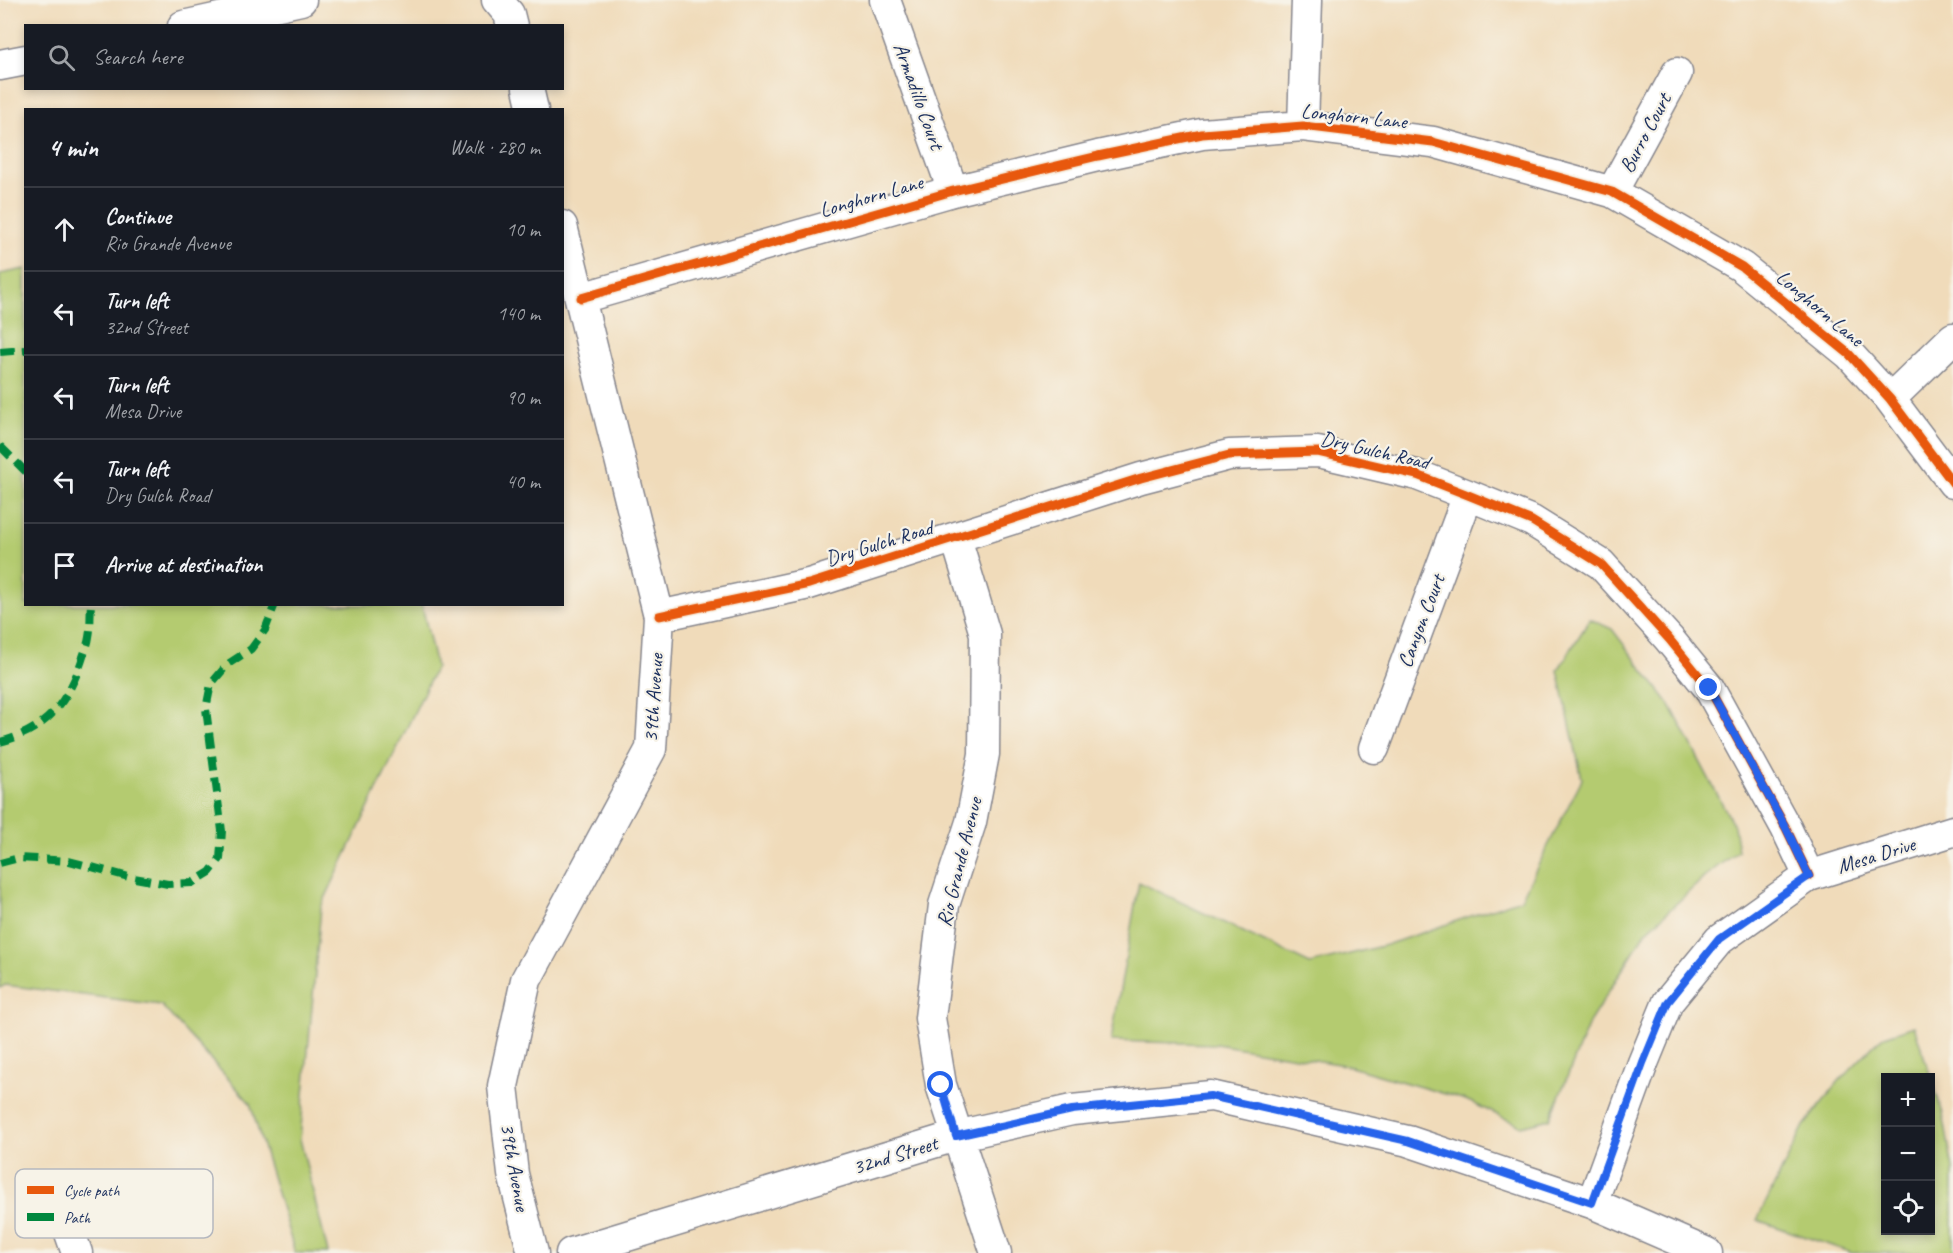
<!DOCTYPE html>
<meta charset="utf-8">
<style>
:root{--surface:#171b24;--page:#242831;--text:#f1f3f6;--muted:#9ea1a6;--line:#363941}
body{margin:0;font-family:Caveat,sans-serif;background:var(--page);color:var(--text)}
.controls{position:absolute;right:18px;bottom:18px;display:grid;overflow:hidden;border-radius:0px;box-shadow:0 3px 9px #0003}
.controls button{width:54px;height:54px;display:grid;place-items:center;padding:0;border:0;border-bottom:2px solid var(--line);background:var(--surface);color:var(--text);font:30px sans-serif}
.stop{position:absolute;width:18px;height:18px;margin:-14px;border:4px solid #2563eb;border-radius:50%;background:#fff}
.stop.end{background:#2563eb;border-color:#fff;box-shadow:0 2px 6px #0008}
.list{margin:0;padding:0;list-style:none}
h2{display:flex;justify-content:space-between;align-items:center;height:78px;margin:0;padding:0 24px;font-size:26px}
h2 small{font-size:20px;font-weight:400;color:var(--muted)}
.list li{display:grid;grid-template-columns:39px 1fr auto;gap:18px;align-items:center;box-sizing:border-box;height:84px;padding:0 24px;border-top:2px solid var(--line)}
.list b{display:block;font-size:22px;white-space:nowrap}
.list p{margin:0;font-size:20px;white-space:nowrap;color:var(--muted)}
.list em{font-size:20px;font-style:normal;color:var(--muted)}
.icon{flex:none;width:33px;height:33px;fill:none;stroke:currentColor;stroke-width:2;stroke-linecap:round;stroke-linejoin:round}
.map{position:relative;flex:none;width:1953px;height:1253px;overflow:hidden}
.search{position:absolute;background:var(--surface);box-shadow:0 3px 9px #0003;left:24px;top:24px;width:540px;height:66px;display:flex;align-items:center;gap:15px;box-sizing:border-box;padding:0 21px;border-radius:0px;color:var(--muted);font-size:22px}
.panel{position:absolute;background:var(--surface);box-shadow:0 3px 9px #0003;left:24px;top:108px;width:540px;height:498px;border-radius:0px}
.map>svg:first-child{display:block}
.green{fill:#b4cb6f;stroke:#687d66;stroke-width:1.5;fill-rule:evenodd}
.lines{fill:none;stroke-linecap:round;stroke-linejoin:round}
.street-casing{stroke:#86858c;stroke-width:33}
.street{stroke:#fff;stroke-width:30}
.quiet{stroke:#00873e;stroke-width:8;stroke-dasharray:15 8;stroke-linecap:butt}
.cycleway-casing{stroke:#f7f3e8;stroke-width:13}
.cycleway{stroke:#e8590c;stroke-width:9}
.route{stroke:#2563eb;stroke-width:8}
.labels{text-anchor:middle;stroke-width:4.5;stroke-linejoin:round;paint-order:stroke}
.street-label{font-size:21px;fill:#1b2f5e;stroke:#f7f3e8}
.key{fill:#f7f3e8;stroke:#b5b8bf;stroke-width:1.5}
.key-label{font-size:16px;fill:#1b2f5e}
</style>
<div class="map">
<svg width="1953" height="1253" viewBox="0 0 1953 1253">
<rect width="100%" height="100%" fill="#f7f3e8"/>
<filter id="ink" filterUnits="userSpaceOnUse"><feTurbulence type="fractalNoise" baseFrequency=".0167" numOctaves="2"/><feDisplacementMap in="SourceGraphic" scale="12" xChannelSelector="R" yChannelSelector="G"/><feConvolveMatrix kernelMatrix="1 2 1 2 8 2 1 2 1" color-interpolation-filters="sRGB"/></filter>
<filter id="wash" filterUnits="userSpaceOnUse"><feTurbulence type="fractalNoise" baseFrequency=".008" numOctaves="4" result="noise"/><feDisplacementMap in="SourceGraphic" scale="24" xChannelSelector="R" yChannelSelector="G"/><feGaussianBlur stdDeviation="1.35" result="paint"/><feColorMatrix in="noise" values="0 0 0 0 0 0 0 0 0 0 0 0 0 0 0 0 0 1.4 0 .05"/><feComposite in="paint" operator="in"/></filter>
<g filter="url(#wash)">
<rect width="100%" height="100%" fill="#f0dbba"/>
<path class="green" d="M25 269 26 604 422 605 436 667 321 907 300 1139 328 1253H295L250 1103 161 1005 5 985 0 988V274Z
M1590 619 1612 629 1670 705 1734 826 1738 851 1709 873 1646 932 1590 1021 1550 1119 1521 1126 1466 1100 1344 1065 1216 1044 1111 1041 1139 882 1310 964 1386 945 1521 899 1582 779 1558 670Z
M1914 1026 1943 1114 1953 1169V1253H1852L1757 1220 1804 1126 1839 1081 1882 1037ZM1886 1078H1930V1230H1886Z"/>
</g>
<g filter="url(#ink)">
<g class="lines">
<defs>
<path id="street" d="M497 0 509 14 512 26
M885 0 953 191
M183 26 301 0
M0 65 26 60
M528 88 533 110
M1303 126 1307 0
M1612 192 1677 73
M581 298 953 191 1098 156 1202 134 1303 126 1433 142 1612 192 1742 267 1849 354 1890 399 1953 483
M1890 399 1953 338
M956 538 985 634 984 754 971 822 944 905 930 1018 941 1085 996 1253
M659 616 809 584 1141 478 1229 455 1318 452 1417 475 1468 495 1532 521 1601 564 1669 639 1709 688 1786 828 1809 876
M1374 748 1468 495
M1592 1203 1643 1063 1668 1002 1719 940 1809 876 1953 831
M63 1213 77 1253
M533 1253 513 1174 503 1086 526 980 651 749 659 616 562 226
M571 1253 956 1136 1072 1110 1211 1096 1408 1141 1592 1203 1707 1253"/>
</defs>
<use href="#street" class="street-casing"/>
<use href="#street" class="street"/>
<path class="quiet" d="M0 352 26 350
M0 446 26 472
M0 742C46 730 67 704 82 660 84 653 88 645 89 637 91 627 90 615 91 604
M0 863 19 858 69 861 129 877 168 884 192 883 210 872 220 859 222 831 206 709 211 684 228 664 251 649 265 630 275 604"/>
<defs>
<path id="cycleway" d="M581 298 953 191 1098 156 1202 134 1303 126 1433 142 1612 192 1742 267 1849 354 1890 399 1953 483
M659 616 809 584 1141 478 1229 455 1318 452 1417 475 1468 495 1532 521 1601 564 1669 639 1709 688 1786 828 1809 876"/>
</defs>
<use href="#cycleway" class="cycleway-casing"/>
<use href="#cycleway" class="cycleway"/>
</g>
</g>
<g class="lines" filter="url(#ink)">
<path class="route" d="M941 1085 956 1136 1072 1110 1210 1096 1408 1141 1592 1203 1643 1063 1668 1002 1719 939 1809 876 1786 828 1709 688"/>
</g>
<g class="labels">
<g class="street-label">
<text transform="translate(919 96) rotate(70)" y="7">Armadillo Court</text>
<text transform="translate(1354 116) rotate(6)" y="7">Longhorn Lane</text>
<text transform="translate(1645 133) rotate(-62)" y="7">Burro Court</text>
<text transform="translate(871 196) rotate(-16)" y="7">Longhorn Lane</text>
<text transform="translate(1820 308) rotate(40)" y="7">Longhorn Lane</text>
<text transform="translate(1375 450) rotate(13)" y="7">Dry Gulch Road</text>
<text transform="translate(879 543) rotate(-17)" y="7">Dry Gulch Road</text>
<text transform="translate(1421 621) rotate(-69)" y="7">Canyon Court</text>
<text transform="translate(653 698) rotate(-86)" y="7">39th Avenue</text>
<text transform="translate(1876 855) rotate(-17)" y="7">Mesa Drive</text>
<text transform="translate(959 862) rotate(-76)" y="7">Rio Grande Avenue</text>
<text transform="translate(895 1155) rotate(-17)" y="7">32nd Street</text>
<text transform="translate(515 1167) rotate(80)" y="7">39th Avenue</text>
</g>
</g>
<rect x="15" y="1169" width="198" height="69" rx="9" class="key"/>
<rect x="27" y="1186" width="27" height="8" fill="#e8590c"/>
<rect x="27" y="1213" width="27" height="8" fill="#00873e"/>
<g class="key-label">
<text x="64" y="1196">Cycle path</text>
<text x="64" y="1223">Path</text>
</g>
</svg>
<div class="controls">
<button>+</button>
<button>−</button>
<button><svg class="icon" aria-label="locate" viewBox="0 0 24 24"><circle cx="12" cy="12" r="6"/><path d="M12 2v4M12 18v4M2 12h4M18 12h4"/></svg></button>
</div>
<div class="stop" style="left:941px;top:1085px"></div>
<div class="stop end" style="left:1709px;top:688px"></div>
<div class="search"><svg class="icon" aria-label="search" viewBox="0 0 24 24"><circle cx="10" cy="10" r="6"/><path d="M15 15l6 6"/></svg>Search here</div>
<section class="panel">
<h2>4 min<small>Walk · 280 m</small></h2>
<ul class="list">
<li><svg class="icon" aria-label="ahead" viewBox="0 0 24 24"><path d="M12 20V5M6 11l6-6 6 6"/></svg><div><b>Continue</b><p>Rio Grande Avenue</p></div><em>10 m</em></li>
<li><svg class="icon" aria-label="left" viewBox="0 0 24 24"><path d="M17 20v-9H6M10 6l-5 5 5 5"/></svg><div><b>Turn left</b><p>32nd Street</p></div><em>140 m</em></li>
<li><svg class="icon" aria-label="left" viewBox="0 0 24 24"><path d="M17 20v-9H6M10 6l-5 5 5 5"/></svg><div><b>Turn left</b><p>Mesa Drive</p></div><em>90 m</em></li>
<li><svg class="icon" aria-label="left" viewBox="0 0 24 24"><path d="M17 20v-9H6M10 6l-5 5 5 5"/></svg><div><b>Turn left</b><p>Dry Gulch Road</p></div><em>40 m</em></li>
<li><svg class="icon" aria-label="arrive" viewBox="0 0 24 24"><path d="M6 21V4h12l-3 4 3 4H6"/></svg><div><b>Arrive at destination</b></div></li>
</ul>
</section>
</div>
